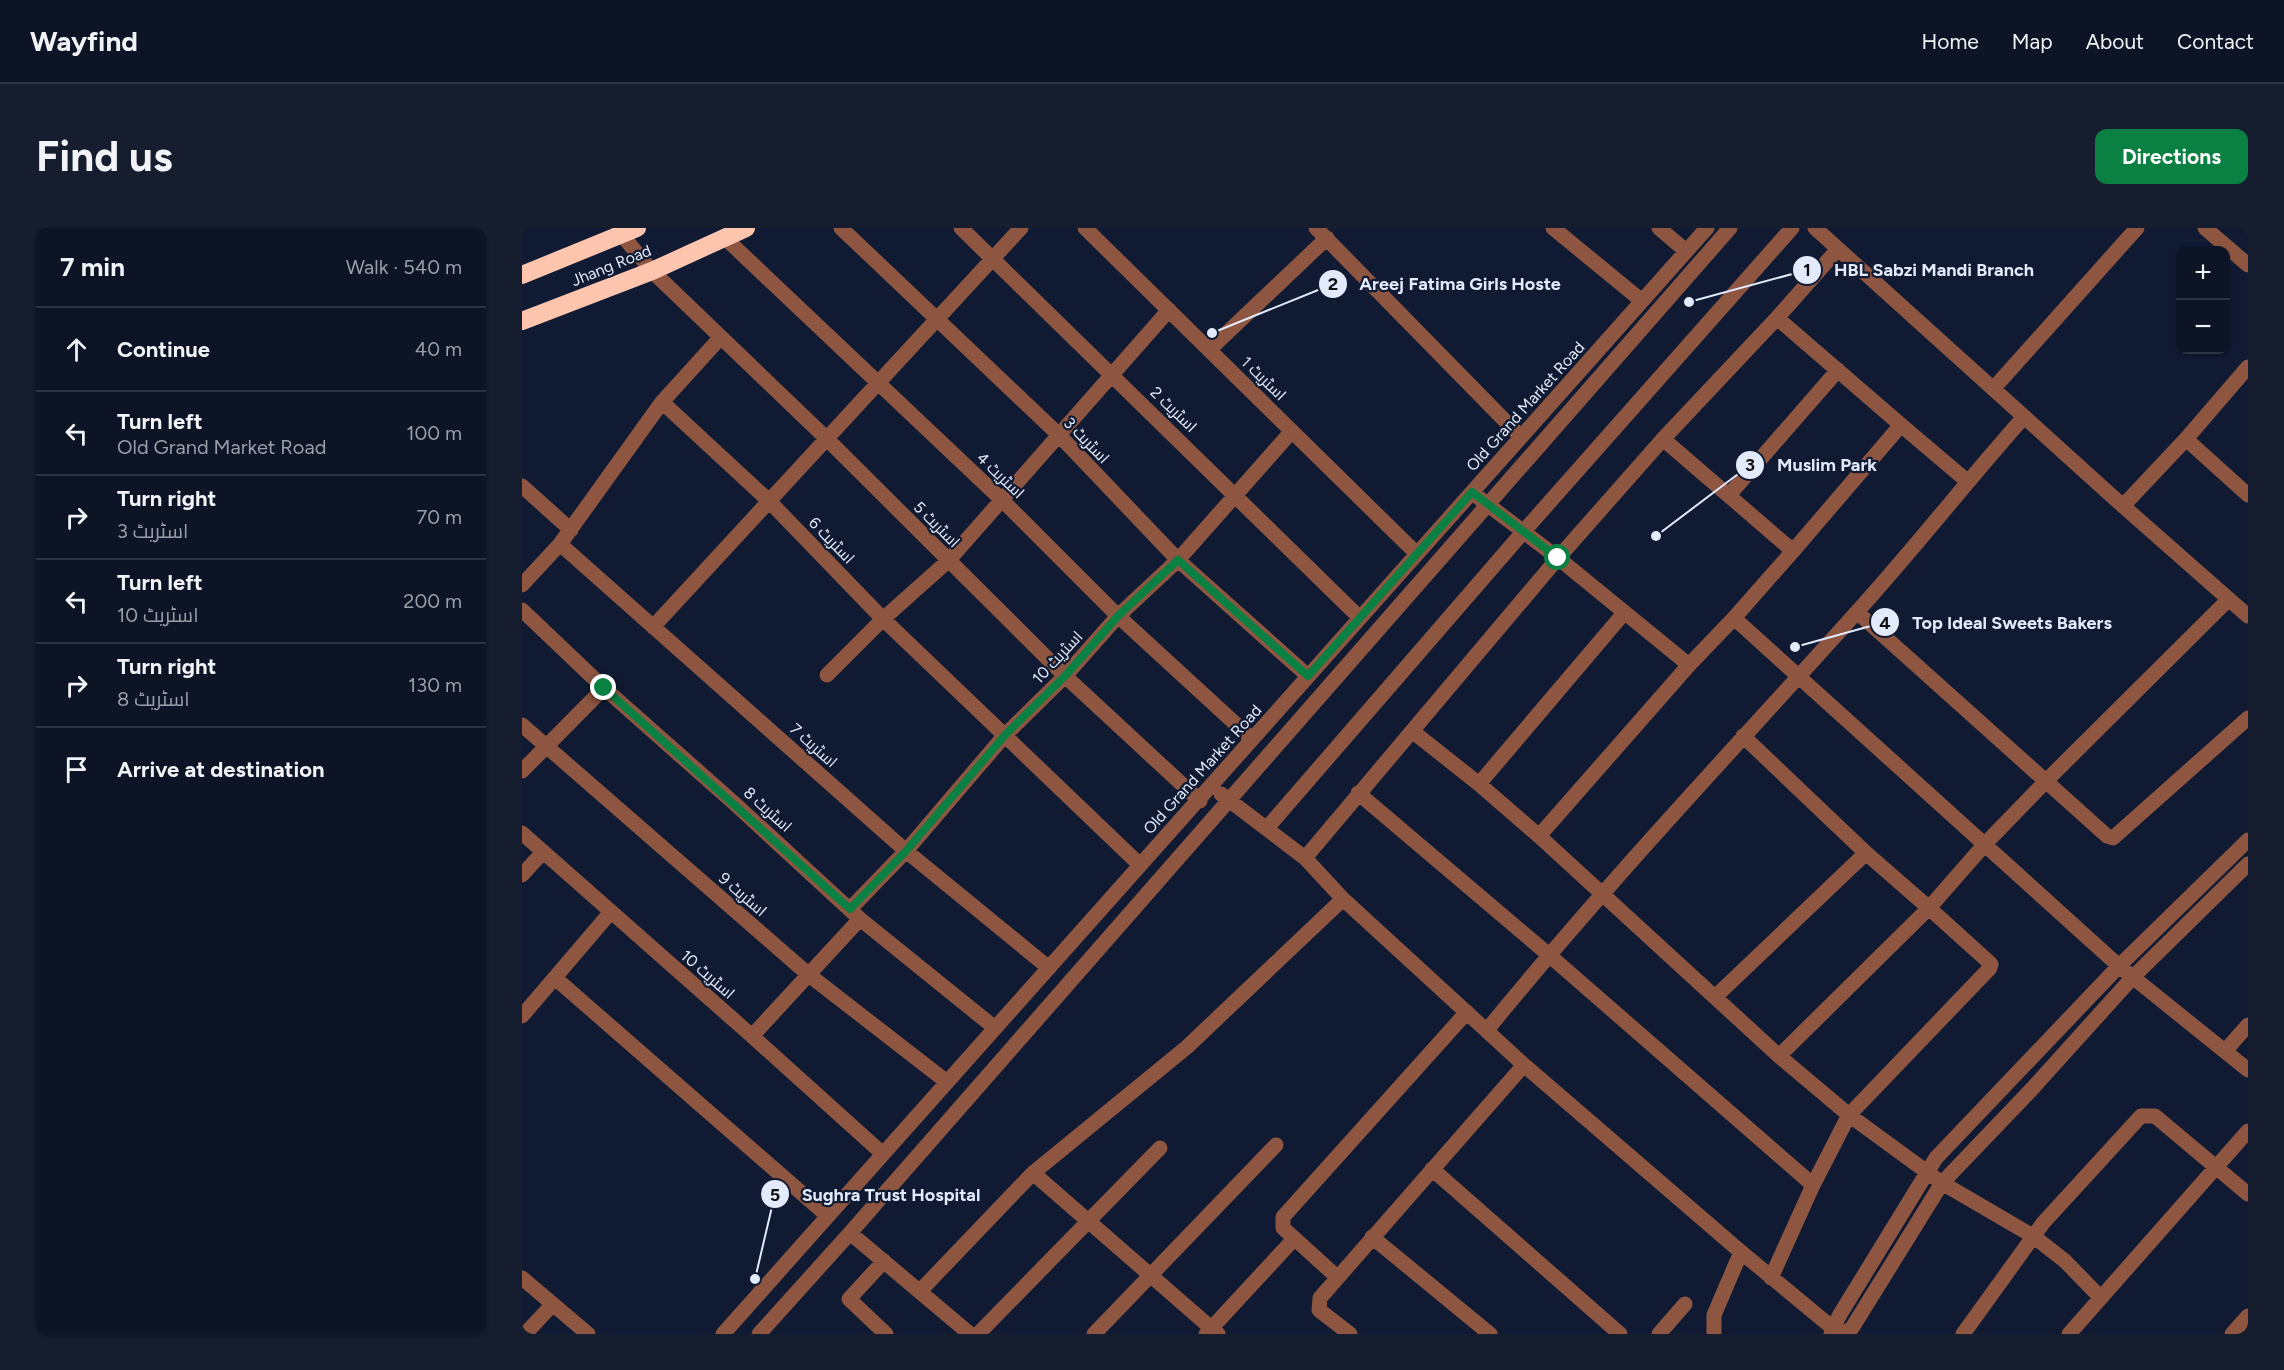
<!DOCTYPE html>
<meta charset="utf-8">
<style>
:root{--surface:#0c1426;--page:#151d2e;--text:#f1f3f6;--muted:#9a9ea7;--line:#2c3343;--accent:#0b8043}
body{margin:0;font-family:Figtree,Cairo,sans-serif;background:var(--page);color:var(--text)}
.controls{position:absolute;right:18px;top:18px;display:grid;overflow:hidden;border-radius:12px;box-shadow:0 2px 4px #0004}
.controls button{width:54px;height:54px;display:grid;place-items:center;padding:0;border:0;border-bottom:2px solid var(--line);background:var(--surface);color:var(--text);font:30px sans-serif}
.stop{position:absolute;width:18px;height:18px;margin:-14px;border:4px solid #0b8043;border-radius:50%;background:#fff}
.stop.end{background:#0b8043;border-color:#fff;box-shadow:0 2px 6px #0008}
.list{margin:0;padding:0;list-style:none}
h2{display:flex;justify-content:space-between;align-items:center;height:78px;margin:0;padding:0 24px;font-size:26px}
h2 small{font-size:20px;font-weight:400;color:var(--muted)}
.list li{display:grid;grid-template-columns:39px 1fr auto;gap:18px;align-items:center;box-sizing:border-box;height:84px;padding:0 24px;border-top:2px solid var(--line)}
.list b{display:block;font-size:22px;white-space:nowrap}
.list p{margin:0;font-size:20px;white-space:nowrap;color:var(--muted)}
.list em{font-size:20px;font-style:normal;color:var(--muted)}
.icon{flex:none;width:33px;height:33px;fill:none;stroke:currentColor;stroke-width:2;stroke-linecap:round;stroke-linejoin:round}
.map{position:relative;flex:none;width:1726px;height:1106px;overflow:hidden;border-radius:12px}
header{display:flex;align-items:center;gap:36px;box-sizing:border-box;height:84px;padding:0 30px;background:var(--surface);border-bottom:2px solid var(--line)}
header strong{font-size:28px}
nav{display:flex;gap:33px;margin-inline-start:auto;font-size:21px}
.intro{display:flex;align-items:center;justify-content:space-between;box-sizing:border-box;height:144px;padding:0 36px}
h1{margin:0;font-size:42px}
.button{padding:15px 27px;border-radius:12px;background:var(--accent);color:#fff;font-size:21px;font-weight:700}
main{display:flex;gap:36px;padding:0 36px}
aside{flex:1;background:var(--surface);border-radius:12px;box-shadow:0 2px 4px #0004}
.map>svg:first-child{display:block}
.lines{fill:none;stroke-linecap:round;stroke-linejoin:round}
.minor{stroke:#8e5640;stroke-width:15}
.highway{stroke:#fec5ae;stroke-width:18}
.route{stroke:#0b8043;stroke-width:8}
.labels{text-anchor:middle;stroke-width:4.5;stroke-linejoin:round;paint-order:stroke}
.street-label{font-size:16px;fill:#e2eafb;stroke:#101a32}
.leader{fill:none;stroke:#e2eafb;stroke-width:2}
.callout-dot{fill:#e2eafb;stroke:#101a32;stroke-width:2}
.mark-label{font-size:18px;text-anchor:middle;font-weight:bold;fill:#111}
.callout-label{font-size:18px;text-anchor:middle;font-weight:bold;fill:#e2eafb;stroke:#101a32;stroke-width:4.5;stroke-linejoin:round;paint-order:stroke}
</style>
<header>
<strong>Wayfind</strong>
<nav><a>Home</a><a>Map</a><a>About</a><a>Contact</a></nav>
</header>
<div class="intro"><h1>Find us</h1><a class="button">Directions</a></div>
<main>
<aside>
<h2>7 min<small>Walk · 540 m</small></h2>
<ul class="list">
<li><svg class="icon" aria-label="ahead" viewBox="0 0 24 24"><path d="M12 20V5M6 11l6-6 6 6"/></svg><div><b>Continue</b></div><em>40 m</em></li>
<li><svg class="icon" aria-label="left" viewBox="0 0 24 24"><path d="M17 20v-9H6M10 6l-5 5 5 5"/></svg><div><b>Turn left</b><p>Old Grand Market Road</p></div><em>100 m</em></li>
<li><svg class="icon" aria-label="right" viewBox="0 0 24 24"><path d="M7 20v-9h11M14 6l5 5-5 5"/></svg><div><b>Turn right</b><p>اسٹریٹ 3</p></div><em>70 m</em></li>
<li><svg class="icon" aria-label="left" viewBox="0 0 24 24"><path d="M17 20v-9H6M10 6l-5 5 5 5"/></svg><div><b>Turn left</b><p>اسٹریٹ 10</p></div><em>200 m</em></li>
<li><svg class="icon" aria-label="right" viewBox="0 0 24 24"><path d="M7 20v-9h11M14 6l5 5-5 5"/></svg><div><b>Turn right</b><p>اسٹریٹ 8</p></div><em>130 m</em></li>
<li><svg class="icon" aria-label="arrive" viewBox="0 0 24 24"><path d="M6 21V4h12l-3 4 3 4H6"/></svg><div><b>Arrive at destination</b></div></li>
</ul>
</aside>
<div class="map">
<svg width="1726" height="1106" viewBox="0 0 1726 1106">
<rect width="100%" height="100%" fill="#101a32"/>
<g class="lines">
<path class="minor" d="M97 0 99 6 130 43 305 211 543 448 678 573
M319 0 537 207 656 332 786 448
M439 0 838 390
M563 0 895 326
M794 0 999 209
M1031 0 1120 73
M1137 0 1164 23
M1293 0 1601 278 1726 388
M1683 0 1726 37
M202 9 480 272 596 388 730 511
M1255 90 1379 197 1271 323
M687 122 805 10
M1471 161 1615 0
M140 174 247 273 361 391 618 637
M1379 197 1445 253
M1664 211 1726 267
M0 258 49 302
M1207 267 1316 142
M957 270 1036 330 1167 437
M1601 278 1664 211 1726 139
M38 316 384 623 527 740
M0 357 38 316 140 174 199 109
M0 382 82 460 212 575 338 691 473 800
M1335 384 1585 608 1591 610 1726 490
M1212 390 1597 738 1726 842
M131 399 499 0
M305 447 361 391 426 333 647 82
M0 497 287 747 425 854
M890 503 957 556 1017 608 1257 828 1327 887 1420 955 1511 1008 1543 1033 1578 1069
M1221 508 1344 625 1407 680 1469 736 1468 740 1327 887 1291 957 1249 1050
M0 543 82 460
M957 556 1102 385
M836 565 1027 727 1291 957
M699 566 783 630 821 671 1002 837 1219 1024 1318 1106
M745 600 1002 303 1270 0
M0 605 230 808 338 691
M1017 608 1167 437 1212 390 1271 323 1141 211
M783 630 1036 330 1141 211 1255 90 1316 21
M0 647 21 624
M328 681 384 623 483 507 543 448 596 388 656 332 770 203
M33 750 306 988
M1193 769 1344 625
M0 788 88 685
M965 802C1082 658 1210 523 1334 385 1392 321 1445 253 1502 189
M230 808 361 926
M1704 822 1726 797
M1257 828 1407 680 1463 616 1525 552 1707 371
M910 941 1098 1106
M328 1005 448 1106
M850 1009 968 1106
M362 1033 327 1071 364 1106
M815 1049 761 1000V989L945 784
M0 1050 66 1106
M398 1063 511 945
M3 1106 31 1076
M201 1106 1185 0
M237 1106 328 1005 1208 0
M456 1106 638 920
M572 1106 754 917
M684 1106 772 1011
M696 1106 511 945 665 819 821 671
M828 1106 797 1082 798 1070 1002 837
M1137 1106 1163 1076
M1192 1106V1087L1219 1024
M1309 1106 1317 1088 1414 930 1597 738 1726 612
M1321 1106 1330 1100 1420 955 1509 862 1611 749 1726 636
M1441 1106 1521 995 1619 888H1633L1726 966
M1547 1106 1726 903
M1710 1106 1726 1088"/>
<path class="highway" d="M0 47 115 0
M0 93 130 43 224 0"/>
</g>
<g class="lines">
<path class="route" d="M82 460 328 681 384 623 483 507 543 448 596 388 656 332 786 448 950 264 1036 330"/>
</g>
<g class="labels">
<g class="street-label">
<text transform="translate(89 37) rotate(-22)" y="6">Jhang Road</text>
<text transform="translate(742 150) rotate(44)" y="6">اسٹریٹ 1</text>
<text transform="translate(1003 178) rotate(-48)" y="6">Old Grand Market Road</text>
<text transform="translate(652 181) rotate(44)" y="6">اسٹریٹ 2</text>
<text transform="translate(565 212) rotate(46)" y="6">اسٹریٹ 3</text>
<text transform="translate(479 247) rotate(44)" y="6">اسٹریٹ 4</text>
<text transform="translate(415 296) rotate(45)" y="6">اسٹریٹ 5</text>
<text transform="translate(310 312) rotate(46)" y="6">اسٹریٹ 6</text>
<text transform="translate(535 429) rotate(-47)" y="6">اسٹریٹ 10</text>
<text transform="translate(292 517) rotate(42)" y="6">اسٹریٹ 7</text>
<text transform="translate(680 541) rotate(-48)" y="6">Old Grand Market Road</text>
<text transform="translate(246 581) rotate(42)" y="6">اسٹریٹ 8</text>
<text transform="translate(221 666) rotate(41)" y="6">اسٹریٹ 9</text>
<text transform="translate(186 746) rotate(41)" y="6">اسٹریٹ 10</text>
</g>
</g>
<path class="leader" d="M1167 74L1285 42M690 105L811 56M1134 308L1228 237M1273 419L1363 394M233 1051L253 966"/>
<g class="callout-dot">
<circle cx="1167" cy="74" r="6"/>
<circle cx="690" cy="105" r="6"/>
<circle cx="1134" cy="308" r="6"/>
<circle cx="1273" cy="419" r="6"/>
<circle cx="233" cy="1051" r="6"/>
<circle cx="1285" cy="42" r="15"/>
<circle cx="811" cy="56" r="15"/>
<circle cx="1228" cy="237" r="15"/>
<circle cx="1363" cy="394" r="15"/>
<circle cx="253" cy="966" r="15"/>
</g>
<g class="mark-label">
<text x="1285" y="48">1</text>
<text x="811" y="62">2</text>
<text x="1228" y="243">3</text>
<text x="1363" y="401">4</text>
<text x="253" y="973">5</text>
</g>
<g class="callout-label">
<text x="1412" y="48">HBL Sabzi Mandi Branch</text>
<text x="938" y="62">Areej Fatima Girls Hoste</text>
<text x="1305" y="243">Muslim Park</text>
<text x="1490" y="401">Top Ideal Sweets Bakers</text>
<text x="369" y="973">Sughra Trust Hospital</text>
</g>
</svg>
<div class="controls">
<button>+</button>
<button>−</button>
</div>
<div class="stop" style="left:1036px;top:330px"></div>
<div class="stop end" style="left:82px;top:460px"></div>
</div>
</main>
